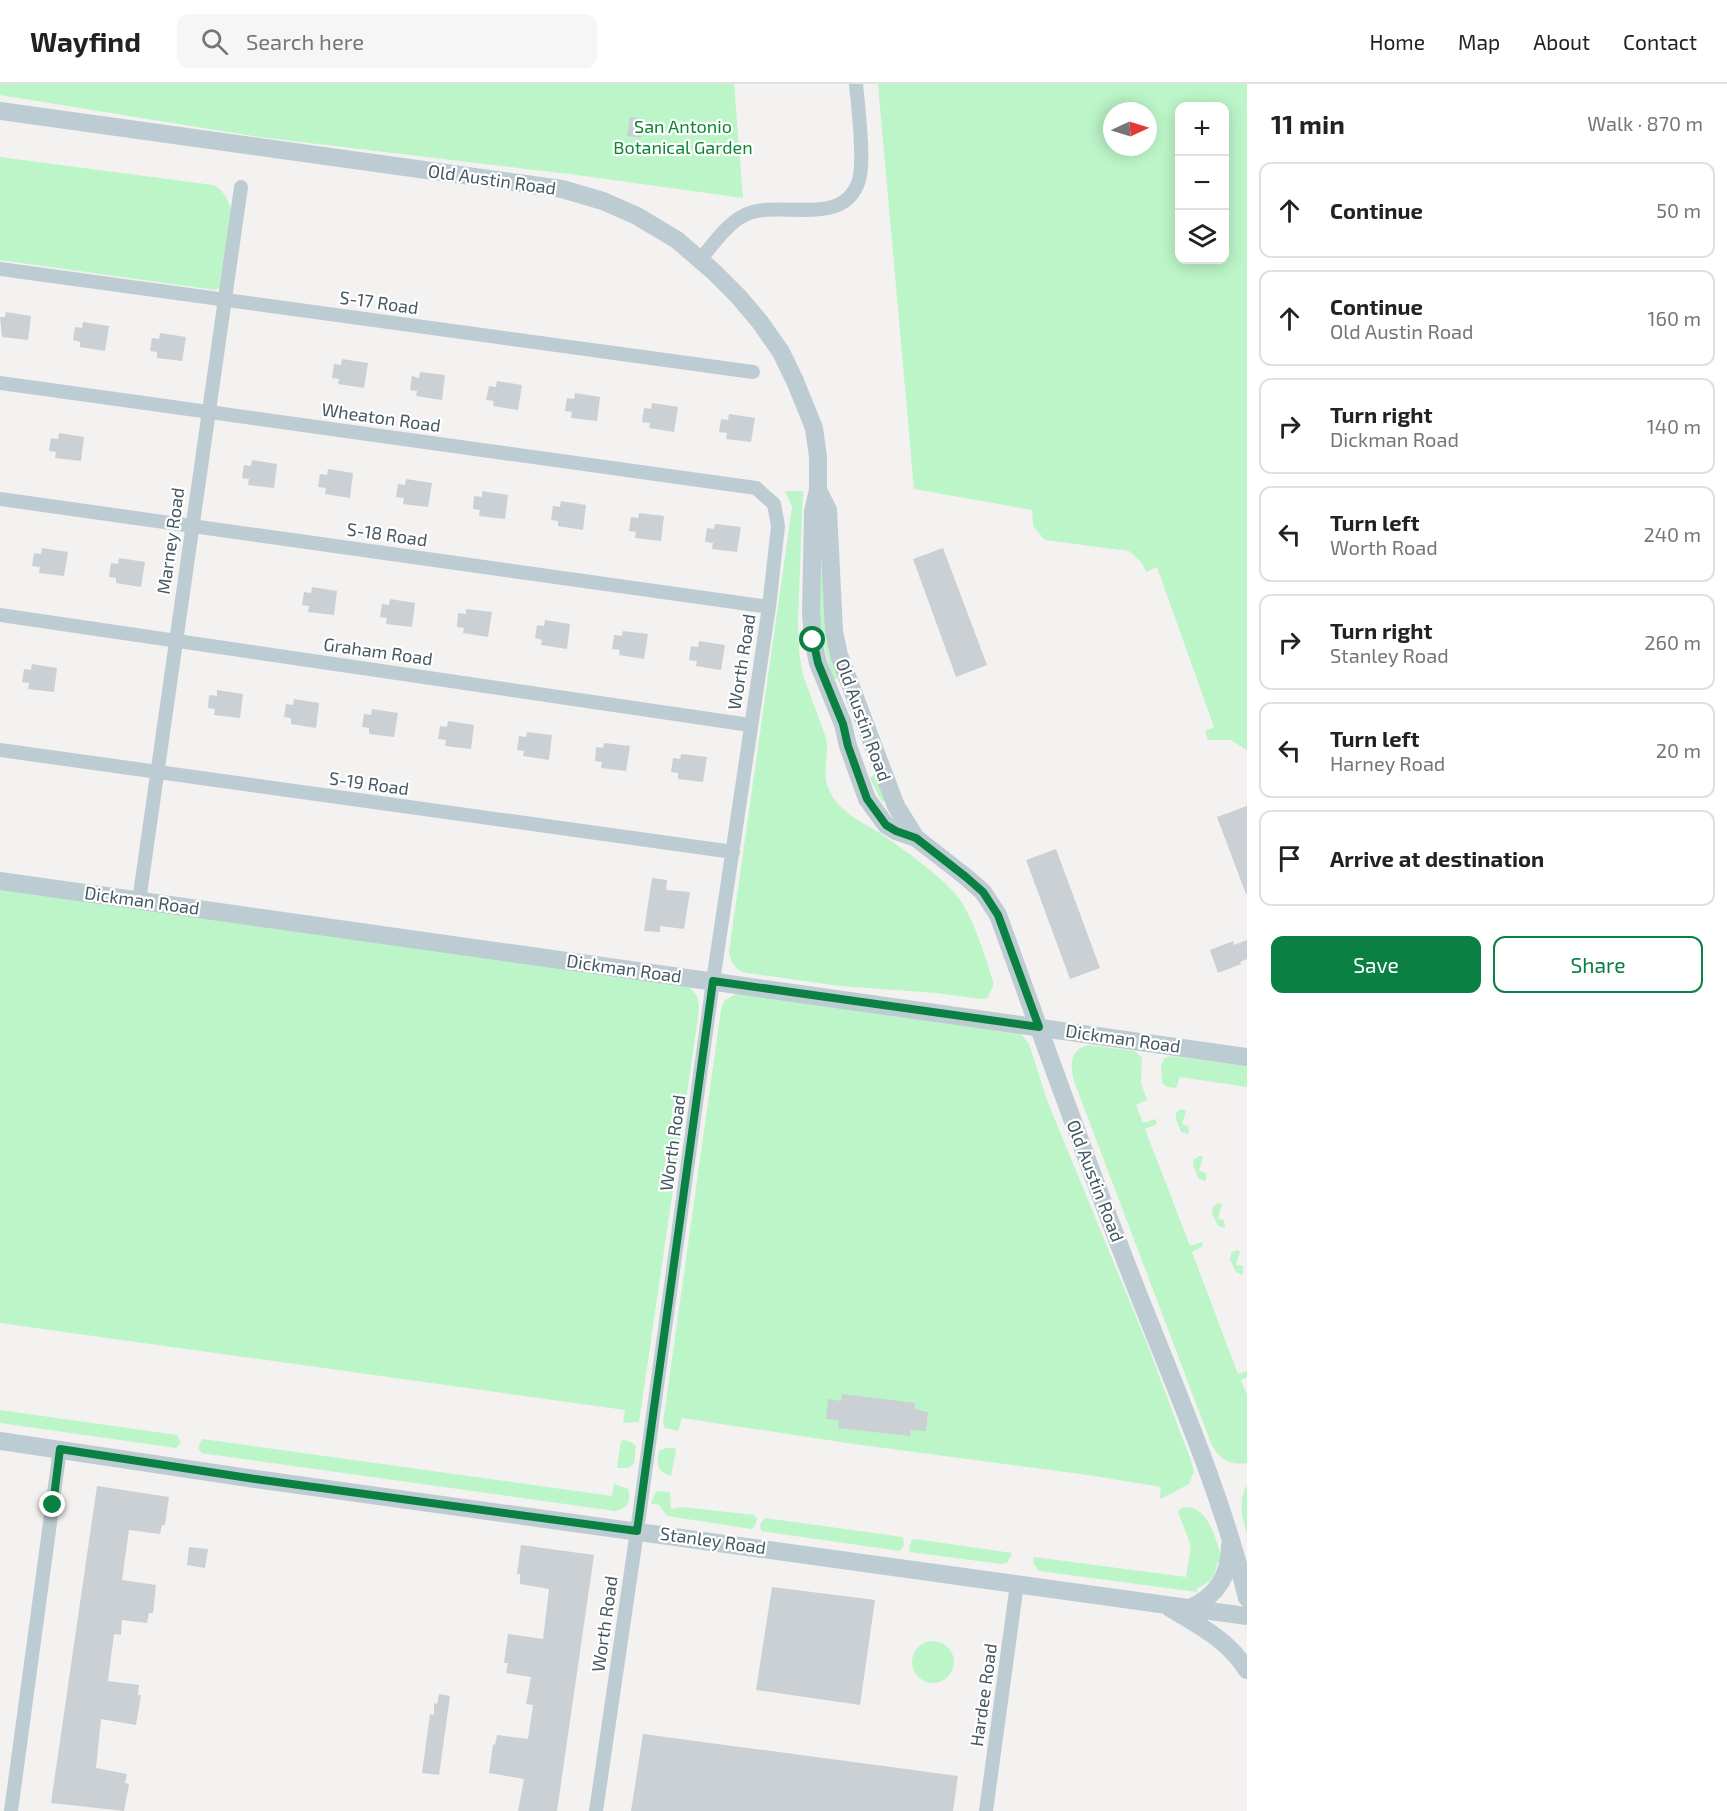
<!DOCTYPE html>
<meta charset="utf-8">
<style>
:root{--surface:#fff;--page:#f6f6f6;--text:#222;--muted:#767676;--line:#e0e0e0;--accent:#0b8043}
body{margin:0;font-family:"Exo 2",sans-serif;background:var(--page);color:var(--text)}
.controls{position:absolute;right:18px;top:18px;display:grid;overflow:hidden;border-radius:12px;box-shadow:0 3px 15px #0003}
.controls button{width:54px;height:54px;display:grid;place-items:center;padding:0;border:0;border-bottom:2px solid var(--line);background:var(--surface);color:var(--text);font:30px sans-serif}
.compass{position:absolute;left:1103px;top:18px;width:54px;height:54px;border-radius:50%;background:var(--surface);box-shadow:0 3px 15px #0003;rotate:86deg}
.stop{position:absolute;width:18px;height:18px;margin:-14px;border:4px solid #0b8043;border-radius:50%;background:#fff}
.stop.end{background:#0b8043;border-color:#fff;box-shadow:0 2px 6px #0008}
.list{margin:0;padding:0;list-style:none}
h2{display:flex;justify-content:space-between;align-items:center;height:78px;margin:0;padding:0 24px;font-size:26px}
h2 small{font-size:20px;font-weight:400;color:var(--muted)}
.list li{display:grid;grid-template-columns:39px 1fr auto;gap:18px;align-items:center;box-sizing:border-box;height:96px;margin:0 12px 12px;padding:0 12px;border:2px solid var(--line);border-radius:12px}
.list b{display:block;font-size:22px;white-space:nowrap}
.list p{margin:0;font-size:20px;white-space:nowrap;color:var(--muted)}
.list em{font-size:20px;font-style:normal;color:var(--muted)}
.actions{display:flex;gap:12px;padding:18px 24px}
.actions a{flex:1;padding:14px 0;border:2px solid var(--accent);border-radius:12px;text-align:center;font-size:21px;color:var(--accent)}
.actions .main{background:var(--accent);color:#fff}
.icon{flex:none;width:33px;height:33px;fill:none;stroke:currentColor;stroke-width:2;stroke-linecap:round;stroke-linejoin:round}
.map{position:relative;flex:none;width:1247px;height:1727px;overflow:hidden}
header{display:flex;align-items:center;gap:36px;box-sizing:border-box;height:84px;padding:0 30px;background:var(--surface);border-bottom:2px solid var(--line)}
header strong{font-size:28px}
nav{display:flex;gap:33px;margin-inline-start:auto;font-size:21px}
.search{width:420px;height:54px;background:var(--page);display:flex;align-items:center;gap:15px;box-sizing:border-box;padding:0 21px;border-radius:12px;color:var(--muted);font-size:22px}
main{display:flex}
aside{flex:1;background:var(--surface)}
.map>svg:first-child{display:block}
.green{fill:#bcf5c8;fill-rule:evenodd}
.building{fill:#cad0d4}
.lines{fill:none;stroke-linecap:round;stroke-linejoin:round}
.minor{stroke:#bdccd2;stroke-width:14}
.tertiary{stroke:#bdccd2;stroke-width:18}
.route{stroke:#0b8043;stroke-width:8}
.labels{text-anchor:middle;stroke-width:4.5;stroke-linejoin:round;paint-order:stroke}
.park-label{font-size:18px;fill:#0d8735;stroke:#fff}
.street-label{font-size:18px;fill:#465961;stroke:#fff}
</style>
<header>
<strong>Wayfind</strong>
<div class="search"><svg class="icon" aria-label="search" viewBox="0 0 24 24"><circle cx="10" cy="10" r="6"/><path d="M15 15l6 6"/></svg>Search here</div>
<nav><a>Home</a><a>Map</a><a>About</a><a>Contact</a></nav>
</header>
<main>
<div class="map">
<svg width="1247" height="1727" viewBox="0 0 1247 1727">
<rect width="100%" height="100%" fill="#f4f1f1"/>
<path class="green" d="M0 0H734L743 114 577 91 259 53 0 11Z
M878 0H1247V666L1230 656H1208L1205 647 1214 643 1157 483 1146 488 1142 479 1129 467 1045 456 1033 442 1032 426 914 405ZM1180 22H1224V176H1180ZM1112 27H1148V63H1112Z
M0 73 213 101C225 106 230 120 233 131L223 197 220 203 215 206 0 176Z
M785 407H803L798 538 799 566 802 588 826 654C830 673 820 688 830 708 841 730 863 738 883 751 904 766 946 795 960 816 975 838 985 872 993 897V902L987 914 982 915 936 909 840 902 747 889C736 887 731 879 729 868L792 423Z
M819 453 842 593 833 596 820 546Z
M875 690 889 715 882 718 870 694Z
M0 804 685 900C700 912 700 916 698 934L639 1338 623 1339 625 1326 0 1239Z
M737 909 1021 950 1029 960 1047 1016 1148 1262 1190 1374 1194 1387 1189 1400 1161 1415 1160 1412 1161 1403 1088 1391 854 1360 682 1334 678 1347 665 1344 663 1339 721 926 724 917Z
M1089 961 1135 967 1142 974 1141 999 1147 1016 1136 1021 1143 1039 1155 1035 1157 1040 1145 1045 1190 1162 1202 1158 1203 1162 1192 1168 1238 1290 1247 1287V1293L1241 1296 1247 1311V1379C1230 1382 1218 1374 1211 1359L1074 997C1070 980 1069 966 1089 961Z
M1171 972 1247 982V1003L1180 993 1176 1004 1167 1003 1162 999 1161 981 1165 974Z
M1182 1025 1186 1027 1182 1040 1188 1042 1189 1050 1181 1048 1176 1035V1028Z
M1200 1072 1203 1073 1199 1087 1206 1089V1097L1199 1095 1193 1082 1194 1075Z
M1218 1119 1222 1120 1218 1134 1224 1136 1225 1144 1218 1142 1212 1129 1213 1122Z
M1236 1166 1240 1167 1236 1181 1243 1182V1191L1236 1188 1230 1176 1231 1169Z
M0 1326 177 1351 181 1358 176 1364 0 1339Z
M202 1355 612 1412 614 1400 628 1405C632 1416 627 1426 615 1427L243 1375 202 1369 198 1364Z
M624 1356 631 1358 636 1362 634 1380 628 1384H618L617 1382 621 1357Z
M665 1364H675L676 1366 671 1392C657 1387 656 1382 659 1367Z
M1247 1401V1450C1242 1435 1238 1415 1247 1401Z
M658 1407 670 1408 671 1425 682 1423 754 1431 757 1435 755 1442 752 1445 667 1432 659 1421 651 1420 655 1409Z
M1189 1423C1210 1427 1215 1455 1222 1473V1479H1217C1216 1492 1209 1500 1197 1504V1508L1039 1487 1033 1479 1034 1473 1186 1493 1191 1462 1178 1428 1181 1424Z
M765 1434 903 1453 904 1461 900 1467 761 1447 760 1440Z
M912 1455H915L1012 1469 1007 1479 1001 1480 910 1468 909 1465Z
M912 1578a21 21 0 1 1 42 0a21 21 0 1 1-42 0Z"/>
<path class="building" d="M630 33 644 35 641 54 627 52Z
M6 228 31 232 28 256 2 253 0 233H5Z
M83 238 109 242 105 267 80 263V258L73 256 75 243 82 244Z
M160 249 186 253 182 277 157 274V268L150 267 152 254 159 255Z
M342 275 368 279 364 304 338 300 339 295 332 294 334 280 341 281Z
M420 288 445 291 442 316 416 312 417 307 410 306 412 292 419 294Z
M497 297 522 301 518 326 493 322 494 317 486 316 489 302 496 303Z
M575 309 600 313 597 337 571 334 572 328 565 327 567 314 574 315Z
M652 319 678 323 674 348 649 344 650 339 642 338 644 324 651 325Z
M729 330 755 334 751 358 726 355 727 349 719 348 721 335 728 336Z
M59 349 84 353 81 377 55 374 56 368 49 367 51 354 58 355Z
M252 376 277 380 274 404 248 401 249 395 242 394 244 381 251 382Z
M328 385 353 389 350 414 325 410 326 404 318 403 320 390 327 391Z
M406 395 432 399 428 423 403 420 404 414 396 413 398 400 405 401Z
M482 407 508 411 505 435 479 432 480 426 473 425 474 412 482 413Z
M561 417 586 421 583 446 558 442V437L551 436 553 422 560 423Z
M639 429 664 432 661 457 635 454 636 448 629 447 631 433 638 434Z
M715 440 741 443 737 468 712 465 713 459 705 458 707 444 714 445Z
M42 464 68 468 64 492 39 489 40 483 32 482 34 469 41 470Z
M943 464 987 581 956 593 913 475Z
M119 474 145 478 141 503 116 499V494L109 493 111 479 118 480Z
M312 503 337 507 334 531 308 528 309 522 302 521 304 508 311 509Z
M390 515 415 519 412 543 386 540 387 534 380 533 382 520 389 521Z
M466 525 492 528 488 553 463 549 464 544 457 543 458 529 466 530Z
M545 536 570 540 567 565 541 561 542 556 535 554 537 541 544 542Z
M623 547 648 550 644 575 619 571 620 566 612 565 614 551 622 552Z
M699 557 725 561 721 586 696 582 697 577 689 576 691 562 698 563Z
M32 580 57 584 54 608 28 605 29 599 22 598 24 585 31 586Z
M217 606 243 610 240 634 214 631 215 625 208 624 209 611 217 612Z
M294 615 319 619 316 644 291 640V634L284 633 286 620 293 621Z
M372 625 398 629 394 653 369 650V644L362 643 364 630 371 631Z
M448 637 474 641 471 665 445 662 446 656 438 655 440 642 447 643Z
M527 648 552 651 549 676 523 672 524 667 517 666 519 652 526 653Z
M604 659 630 662 626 687 601 684 602 678 595 677 596 663 603 664Z
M681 670 707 673 703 698 678 695V689L671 688 673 674 680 675Z
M1247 722V810H1246L1217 733Z
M1056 765 1100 884 1070 895 1026 776Z
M652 794 667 796 666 806 690 808 684 845 660 842V848L644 847Z
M1247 856V875L1240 878 1241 880 1218 889 1210 866 1233 857 1234 861Z
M842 1310 915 1319V1325L928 1328 926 1347 911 1346 910 1352 838 1344 839 1336 826 1335 828 1315 841 1317Z
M97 1402 169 1413 165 1441H162L160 1450 129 1446 122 1496 156 1501 153 1529H149L147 1539 122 1536 121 1551 114 1550 108 1597 139 1601 138 1611H141L136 1641 101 1635 96 1684 127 1690 125 1699 129 1700 124 1727 51 1719Z
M521 1461 594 1471 557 1727H518L524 1695 489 1689 493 1660 495 1661 497 1651 528 1655 533 1621 526 1620 531 1593 506 1589 508 1579H504L508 1550 543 1555 549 1505 520 1500V1490H517Z
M189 1463 208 1465 205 1484 187 1481Z
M772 1503 875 1516 860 1621 756 1606Z
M439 1610 450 1612 439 1691 422 1689 430 1630 434 1631V1619L437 1620Z
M643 1650 958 1692 953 1727H631Z"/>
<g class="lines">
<path class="minor" d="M700 176C713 161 726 140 745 131 778 114 844 146 859 96 865 77 858 22 856 0
M0 185 753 288
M0 299 756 404 774 420 778 442 769 523 713 897 637 1447 596 1727
M0 415 769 523
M0 531 750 641
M0 666 733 768
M139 817 241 103
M11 1727 60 1365
M986 1727 1017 1500"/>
<path class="tertiary" d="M0 27 562 105 603 117 637 132 677 156 714 188 738 212 760 238 781 268 795 297 814 344 818 373V406L813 427 811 529 813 556 818 579 843 640 848 662 867 715 886 741 896 747 916 754 966 793 983 808 998 831C1042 952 1085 1074 1132 1194 1173 1299 1220 1404 1247 1514
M818 406 828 426 834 547 839 571 896 722 916 754
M0 797 1247 973
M0 1357 255 1395 1247 1532
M1170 1524C1201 1543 1227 1555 1247 1586
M1190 1524C1217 1512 1230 1490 1230 1462"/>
</g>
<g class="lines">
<path class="route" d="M53 1421 60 1365 255 1395 637 1447 713 897 1039 943 998 831 983 808 966 793 916 754 896 747 886 741 867 715 848 662 843 640 818 579 813 556"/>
</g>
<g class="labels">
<g class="park-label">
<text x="683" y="49">San Antonio<tspan x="683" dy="21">Botanical Garden</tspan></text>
</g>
<g class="street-label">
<text transform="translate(492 96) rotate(8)" y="6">Old Austin Road</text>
<text transform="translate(379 219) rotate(8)" y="6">S-17 Road</text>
<text transform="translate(381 334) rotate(8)" y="6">Wheaton Road</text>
<text transform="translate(387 451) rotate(8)" y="6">S-18 Road</text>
<text transform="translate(171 457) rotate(-82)" y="6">Marney Road</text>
<text transform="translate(378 568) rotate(8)" y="6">Graham Road</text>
<text transform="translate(742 578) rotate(-81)" y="6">Worth Road</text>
<text transform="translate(863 636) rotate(70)" y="6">Old Austin Road</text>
<text transform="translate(369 700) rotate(8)" y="6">S-19 Road</text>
<text transform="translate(142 817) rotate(8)" y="6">Dickman Road</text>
<text transform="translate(624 885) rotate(8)" y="6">Dickman Road</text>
<text transform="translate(1123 955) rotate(8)" y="6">Dickman Road</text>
<text transform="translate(673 1059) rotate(-82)" y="6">Worth Road</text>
<text transform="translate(1095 1097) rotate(69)" y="6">Old Austin Road</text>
<text transform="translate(713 1457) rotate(8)" y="6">Stanley Road</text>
<text transform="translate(605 1540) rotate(-82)" y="6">Worth Road</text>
<text transform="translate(984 1611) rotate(-82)" y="6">Hardee Road</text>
</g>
</g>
</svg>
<div class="controls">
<button>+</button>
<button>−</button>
<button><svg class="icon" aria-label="layers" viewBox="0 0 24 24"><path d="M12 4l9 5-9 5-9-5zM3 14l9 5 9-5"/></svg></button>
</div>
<svg class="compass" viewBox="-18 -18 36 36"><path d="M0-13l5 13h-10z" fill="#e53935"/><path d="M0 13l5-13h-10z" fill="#767676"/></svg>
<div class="stop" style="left:813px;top:556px"></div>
<div class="stop end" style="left:53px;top:1421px"></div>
</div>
<aside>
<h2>11 min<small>Walk · 870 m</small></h2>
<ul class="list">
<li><svg class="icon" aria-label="ahead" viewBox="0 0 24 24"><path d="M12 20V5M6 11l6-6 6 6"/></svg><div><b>Continue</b></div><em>50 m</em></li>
<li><svg class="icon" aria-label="ahead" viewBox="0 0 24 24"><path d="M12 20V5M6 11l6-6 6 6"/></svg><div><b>Continue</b><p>Old Austin Road</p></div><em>160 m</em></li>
<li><svg class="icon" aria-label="right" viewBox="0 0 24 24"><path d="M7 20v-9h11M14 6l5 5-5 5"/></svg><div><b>Turn right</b><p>Dickman Road</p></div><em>140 m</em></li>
<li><svg class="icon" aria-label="left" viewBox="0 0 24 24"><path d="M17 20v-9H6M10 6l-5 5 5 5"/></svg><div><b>Turn left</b><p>Worth Road</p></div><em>240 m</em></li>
<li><svg class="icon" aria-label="right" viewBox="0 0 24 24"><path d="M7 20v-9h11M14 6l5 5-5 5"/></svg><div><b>Turn right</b><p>Stanley Road</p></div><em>260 m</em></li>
<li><svg class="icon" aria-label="left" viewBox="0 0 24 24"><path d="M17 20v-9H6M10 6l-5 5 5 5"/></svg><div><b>Turn left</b><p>Harney Road</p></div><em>20 m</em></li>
<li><svg class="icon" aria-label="arrive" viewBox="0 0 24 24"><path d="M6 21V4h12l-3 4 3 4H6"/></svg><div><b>Arrive at destination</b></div></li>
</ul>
<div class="actions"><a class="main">Save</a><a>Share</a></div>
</aside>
</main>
